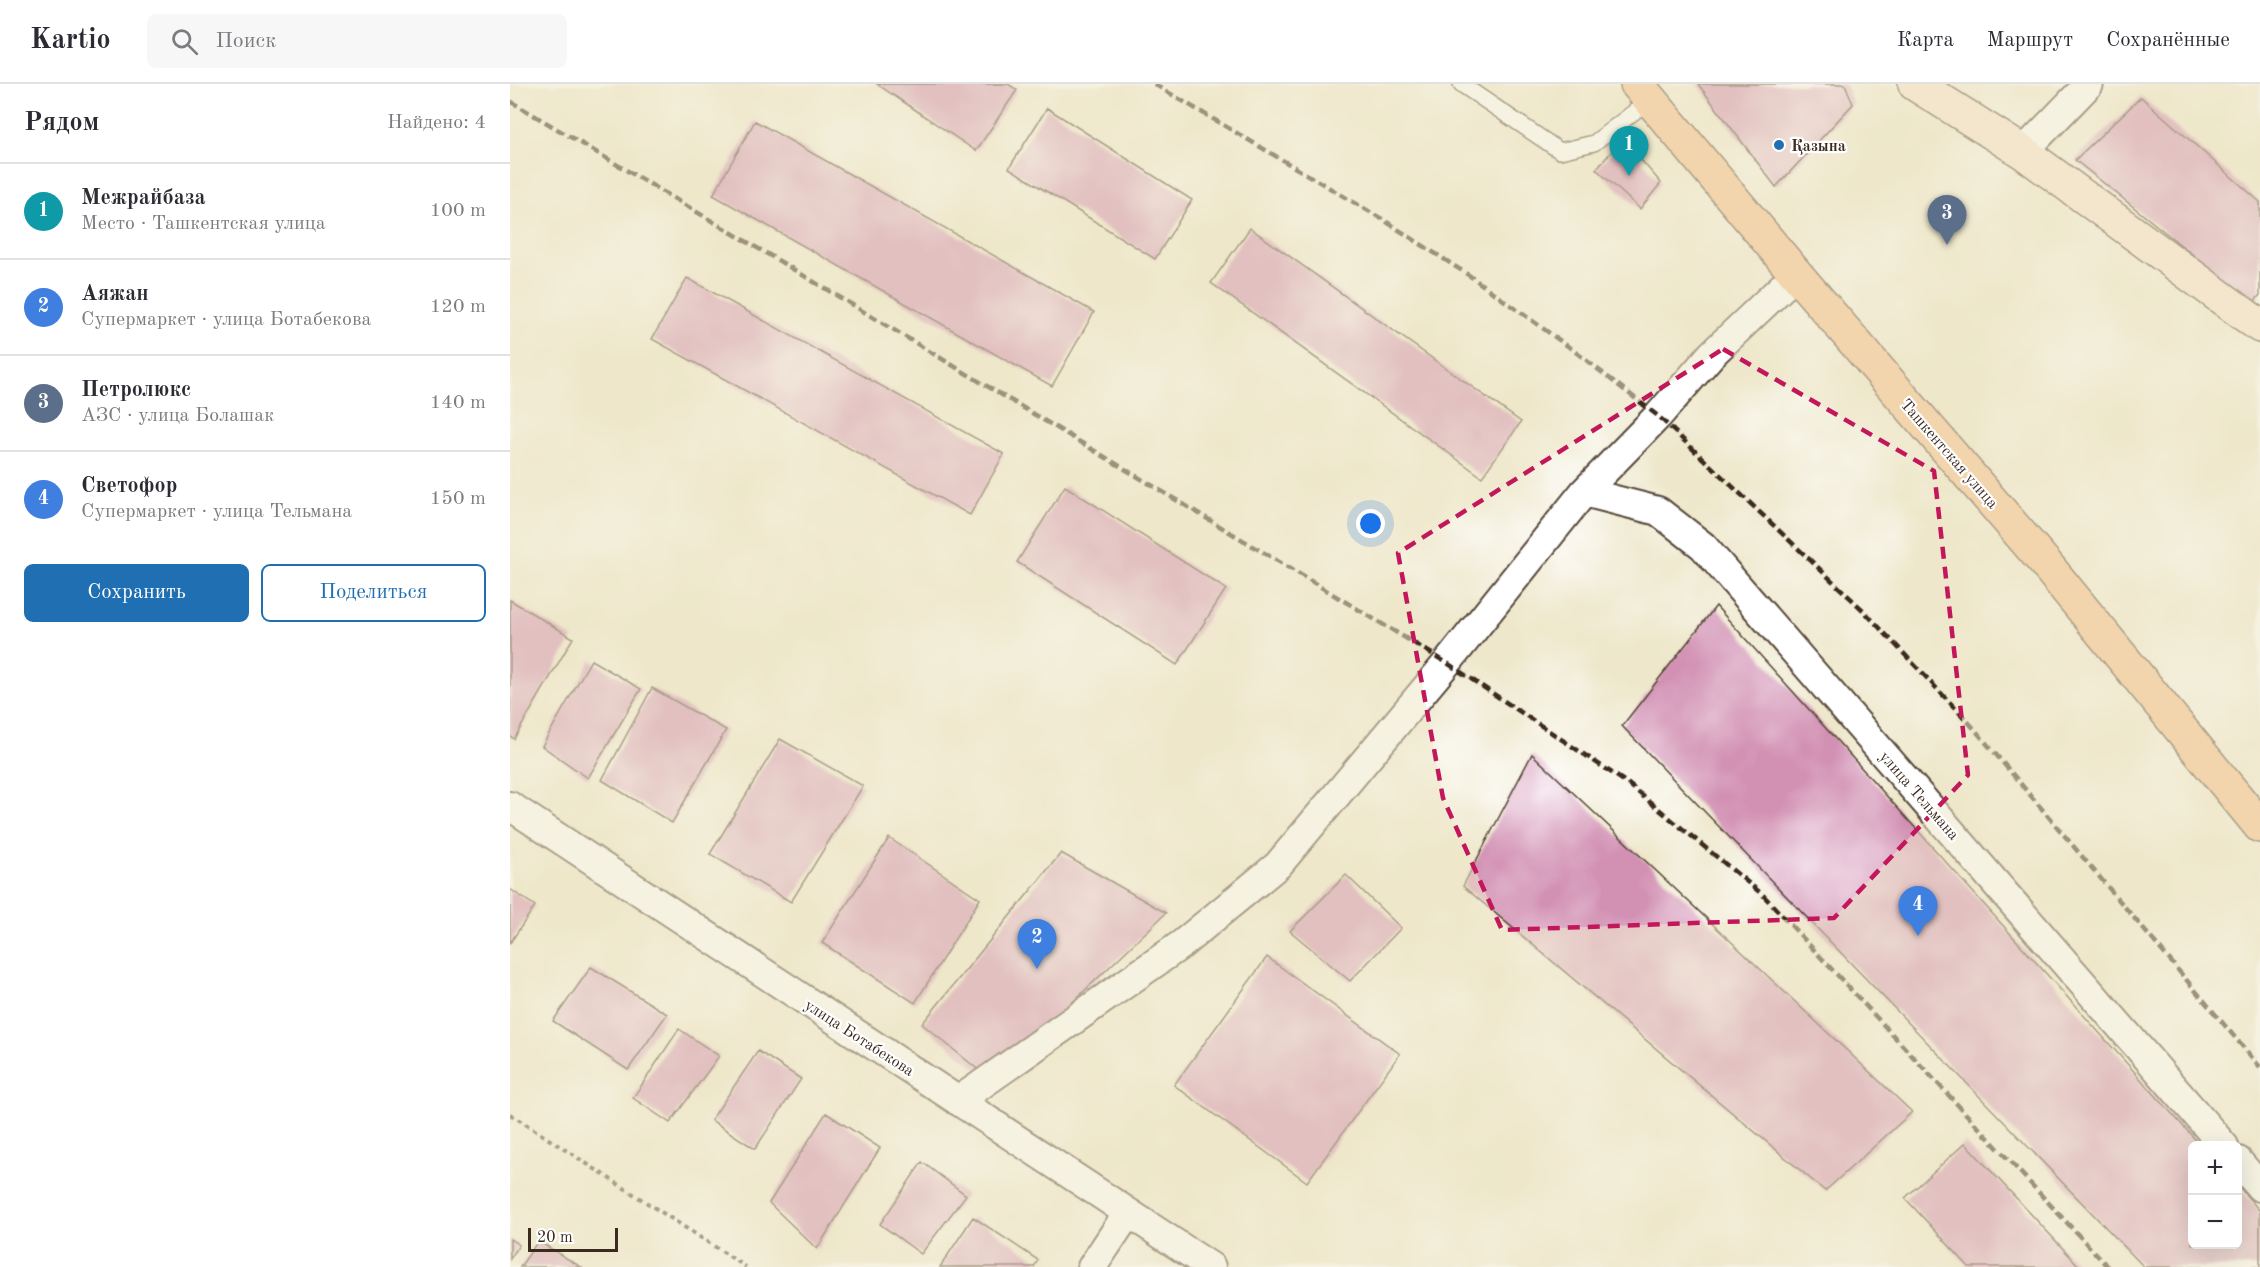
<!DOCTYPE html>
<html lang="ru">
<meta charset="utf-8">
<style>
:root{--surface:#fff;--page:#f7f7f7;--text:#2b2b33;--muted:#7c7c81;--line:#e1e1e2;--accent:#1f6fb2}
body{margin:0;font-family:"Old Standard TT",serif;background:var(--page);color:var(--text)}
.controls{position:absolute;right:18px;bottom:18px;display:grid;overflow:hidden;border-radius:9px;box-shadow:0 6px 24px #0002}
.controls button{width:54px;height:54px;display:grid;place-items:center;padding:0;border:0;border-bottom:2px solid var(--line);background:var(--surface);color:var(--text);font:30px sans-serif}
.scale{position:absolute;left:18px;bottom:15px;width:90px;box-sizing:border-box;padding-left:6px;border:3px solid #3b2a1e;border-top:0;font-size:16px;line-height:21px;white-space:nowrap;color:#3b2a1e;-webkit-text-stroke:4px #fff;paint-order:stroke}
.you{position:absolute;left:861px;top:440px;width:21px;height:21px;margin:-15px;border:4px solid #fff;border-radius:50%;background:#1a73e8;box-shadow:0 0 0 9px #1a73e833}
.badge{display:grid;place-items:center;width:39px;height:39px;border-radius:50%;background:var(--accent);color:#fff;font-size:20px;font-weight:700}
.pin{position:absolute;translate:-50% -50px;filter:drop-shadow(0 2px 3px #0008)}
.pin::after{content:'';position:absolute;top:32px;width:21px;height:18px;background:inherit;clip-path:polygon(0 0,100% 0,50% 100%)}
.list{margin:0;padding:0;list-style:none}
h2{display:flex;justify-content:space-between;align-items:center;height:78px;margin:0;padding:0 24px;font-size:26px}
h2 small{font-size:20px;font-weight:400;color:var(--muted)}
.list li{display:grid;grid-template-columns:39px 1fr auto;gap:18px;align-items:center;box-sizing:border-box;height:96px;padding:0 24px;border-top:2px solid var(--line)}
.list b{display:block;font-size:22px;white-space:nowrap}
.list p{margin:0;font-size:20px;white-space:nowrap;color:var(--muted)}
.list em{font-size:20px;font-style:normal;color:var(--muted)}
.actions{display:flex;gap:12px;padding:18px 24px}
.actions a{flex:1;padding:14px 0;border:2px solid var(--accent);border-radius:9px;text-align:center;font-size:21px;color:var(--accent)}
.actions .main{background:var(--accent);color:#fff}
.icon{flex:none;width:33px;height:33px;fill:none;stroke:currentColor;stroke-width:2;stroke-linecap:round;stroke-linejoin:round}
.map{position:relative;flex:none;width:1750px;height:1183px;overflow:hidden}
header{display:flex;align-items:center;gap:36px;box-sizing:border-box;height:84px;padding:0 30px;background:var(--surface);border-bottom:2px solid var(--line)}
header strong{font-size:28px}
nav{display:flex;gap:33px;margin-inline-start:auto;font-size:21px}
.search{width:420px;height:54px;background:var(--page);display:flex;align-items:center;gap:15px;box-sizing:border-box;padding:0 21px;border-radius:9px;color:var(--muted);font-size:22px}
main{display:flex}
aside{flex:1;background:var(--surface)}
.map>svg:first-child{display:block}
.building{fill:#d290b3}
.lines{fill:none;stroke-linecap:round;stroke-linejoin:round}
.service-casing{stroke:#564638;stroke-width:18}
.minor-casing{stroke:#564638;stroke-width:32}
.secondary-casing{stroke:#564638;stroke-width:36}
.primary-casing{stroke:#564638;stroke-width:36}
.path{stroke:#564638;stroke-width:4;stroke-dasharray:4.5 4.5;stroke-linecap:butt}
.service{stroke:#fff;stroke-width:15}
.minor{stroke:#fff;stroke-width:28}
.secondary{stroke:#fbe5cf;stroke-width:33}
.primary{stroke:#f6be87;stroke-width:33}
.rail{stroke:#3b2a1e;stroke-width:4.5;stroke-dasharray:9 4.5;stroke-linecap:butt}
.marked{fill:none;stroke:#c2185b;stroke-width:4.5;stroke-dasharray:12 8;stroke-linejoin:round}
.poi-dot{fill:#1f6fb2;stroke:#fff;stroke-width:2}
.labels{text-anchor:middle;stroke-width:4.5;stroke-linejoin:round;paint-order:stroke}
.poi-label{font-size:16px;font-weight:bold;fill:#3b2a1e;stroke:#fff;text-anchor:start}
.street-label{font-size:16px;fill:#3b2a1e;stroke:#fff}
</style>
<header>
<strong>Kartio</strong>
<div class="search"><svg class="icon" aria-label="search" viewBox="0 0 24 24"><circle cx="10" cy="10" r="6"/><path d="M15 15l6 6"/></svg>Поиск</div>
<nav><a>Карта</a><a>Маршрут</a><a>Сохранённые</a></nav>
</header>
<main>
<aside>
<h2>Рядом<small>Найдено: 4</small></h2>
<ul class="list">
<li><span class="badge" style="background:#0f9aa8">1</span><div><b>Межрайбаза</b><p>Место · Ташкентская улица</p></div><em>100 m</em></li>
<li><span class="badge" style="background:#3f7fe0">2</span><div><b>Аяжан</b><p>Супермаркет · улица Ботабекова</p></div><em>120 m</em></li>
<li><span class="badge" style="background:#5c6f8a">3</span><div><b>Петролюкс</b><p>АЗС · улица Болашак</p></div><em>140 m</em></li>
<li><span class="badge" style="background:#3f7fe0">4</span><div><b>Светофор</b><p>Супермаркет · улица Тельмана</p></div><em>150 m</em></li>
</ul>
<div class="actions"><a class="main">Сохранить</a><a>Поделиться</a></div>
</aside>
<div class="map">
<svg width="1750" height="1183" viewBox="0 0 1750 1183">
<rect width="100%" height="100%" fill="#fff"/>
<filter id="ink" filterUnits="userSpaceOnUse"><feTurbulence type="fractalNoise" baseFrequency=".0167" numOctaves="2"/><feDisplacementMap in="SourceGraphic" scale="12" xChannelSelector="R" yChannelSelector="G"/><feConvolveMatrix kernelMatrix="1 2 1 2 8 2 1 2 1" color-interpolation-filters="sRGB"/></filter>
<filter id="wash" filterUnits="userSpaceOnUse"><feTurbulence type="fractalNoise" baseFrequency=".008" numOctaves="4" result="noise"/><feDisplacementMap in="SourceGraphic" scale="24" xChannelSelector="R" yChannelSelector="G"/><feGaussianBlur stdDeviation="1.35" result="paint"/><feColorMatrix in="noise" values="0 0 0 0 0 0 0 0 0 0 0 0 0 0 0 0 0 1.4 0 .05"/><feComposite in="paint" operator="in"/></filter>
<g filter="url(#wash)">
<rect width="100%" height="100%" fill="#eee7cb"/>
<g id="blocks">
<path class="building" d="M367 0H498L507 6 466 67Z
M1188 0H1335L1343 20 1266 103Z
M1631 13 1750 118V211L1743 219 1565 76Z
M537 24 682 116 645 175 499 84Z
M245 37 584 228 542 302 203 111Z
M1113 55 1151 99 1130 125 1086 85Z
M740 144 1011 338 972 393 701 199Z
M177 194 494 370 460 431 142 255Z
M555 402 716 505 667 581 507 478Z
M0 516 63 554 4 655 0 652Z
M1206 522 1691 1062H1682V1160H1728V1102L1750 1127V1183H1634L1112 642Z
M81 576 131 605 78 694 32 662Z
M142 604 216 646 162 739 92 696Z
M270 655 353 702 281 818 200 770Z
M1022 670 1402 1028 1315 1107 953 802Z
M379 754 470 815 405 919 312 859Z
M551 769 656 829 481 996 412 940Z
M836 791 891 844 840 897 780 847Z
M0 805 25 822 0 859Z
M757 873 890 970 797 1098 664 1001Z
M81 883 157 930 118 986 43 937Z
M169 945 209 972 160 1039 123 1014Z
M248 967 291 995 245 1065 201 1036Z
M316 1029 370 1064 307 1165 259 1119Z
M1455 1059 1570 1183H1459L1395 1114Z
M412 1078 456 1111 411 1170 370 1140Z
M463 1133 528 1176 524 1183H430Z
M0 1155 9 1161 0 1175Z
M28 1157 71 1183H10Z"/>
</g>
</g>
<g filter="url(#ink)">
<use href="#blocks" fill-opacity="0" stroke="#564638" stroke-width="1.5"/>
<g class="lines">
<defs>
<path id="service" d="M951 0 1050 67 1084 59 1141 15"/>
<path id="minor" d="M1513 68 1579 0
M1074 408 1148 427 1193 462 1714 1062
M0 722 701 1183
M448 1017 672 860 768 781 937 579 1074 408 1148 332 1202 270 1286 190
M1728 1077 1750 1103
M582 1183 618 1129"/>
<path id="secondary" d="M1405 0 1513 68 1750 242"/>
<path id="primary" d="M1127 0 1286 190 1535 479 1750 742"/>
</defs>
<use href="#service" class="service-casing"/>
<use href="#minor" class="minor-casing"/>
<use href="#secondary" class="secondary-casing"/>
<use href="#primary" class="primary-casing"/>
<path class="path" d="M0 1030 236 1183"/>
<use href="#service" class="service"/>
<use href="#minor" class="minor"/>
<use href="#secondary" class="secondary"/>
<use href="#primary" class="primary"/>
<path class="rail" d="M644 0 872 135 960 192 1063 266 1148 332 1353 526 1461 641 1750 983
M0 17 276 181 937 579 1117 699 1253 811 1598 1183"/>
</g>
</g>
<path d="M0 0H1750V1183H0ZM1213 265 1424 387 1458 691 1324 834 992 846 933 714 888 469Z" fill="#eee7cb" fill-opacity=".55" fill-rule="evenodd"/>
<path class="marked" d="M1213 265 1424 387 1458 691 1324 834 992 846 933 714 888 469Z"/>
<circle class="poi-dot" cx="1269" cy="61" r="6"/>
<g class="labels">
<g class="poi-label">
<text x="1281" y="67">Қазына</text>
</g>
<g class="street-label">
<text transform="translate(1440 369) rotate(49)" y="6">Ташкентская улица</text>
<text transform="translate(1410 711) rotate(49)" y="6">улица Тельмана</text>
<text transform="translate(350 953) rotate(33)" y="6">улица Ботабекова</text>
</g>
</g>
</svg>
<div class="controls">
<button>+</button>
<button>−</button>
</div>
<div class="scale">20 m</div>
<div class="you"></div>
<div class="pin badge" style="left:1119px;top:92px;background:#0f9aa8">1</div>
<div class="pin badge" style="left:527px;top:885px;background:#3f7fe0">2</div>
<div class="pin badge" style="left:1437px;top:161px;background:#5c6f8a">3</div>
<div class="pin badge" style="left:1408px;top:852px;background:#3f7fe0">4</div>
</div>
</main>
